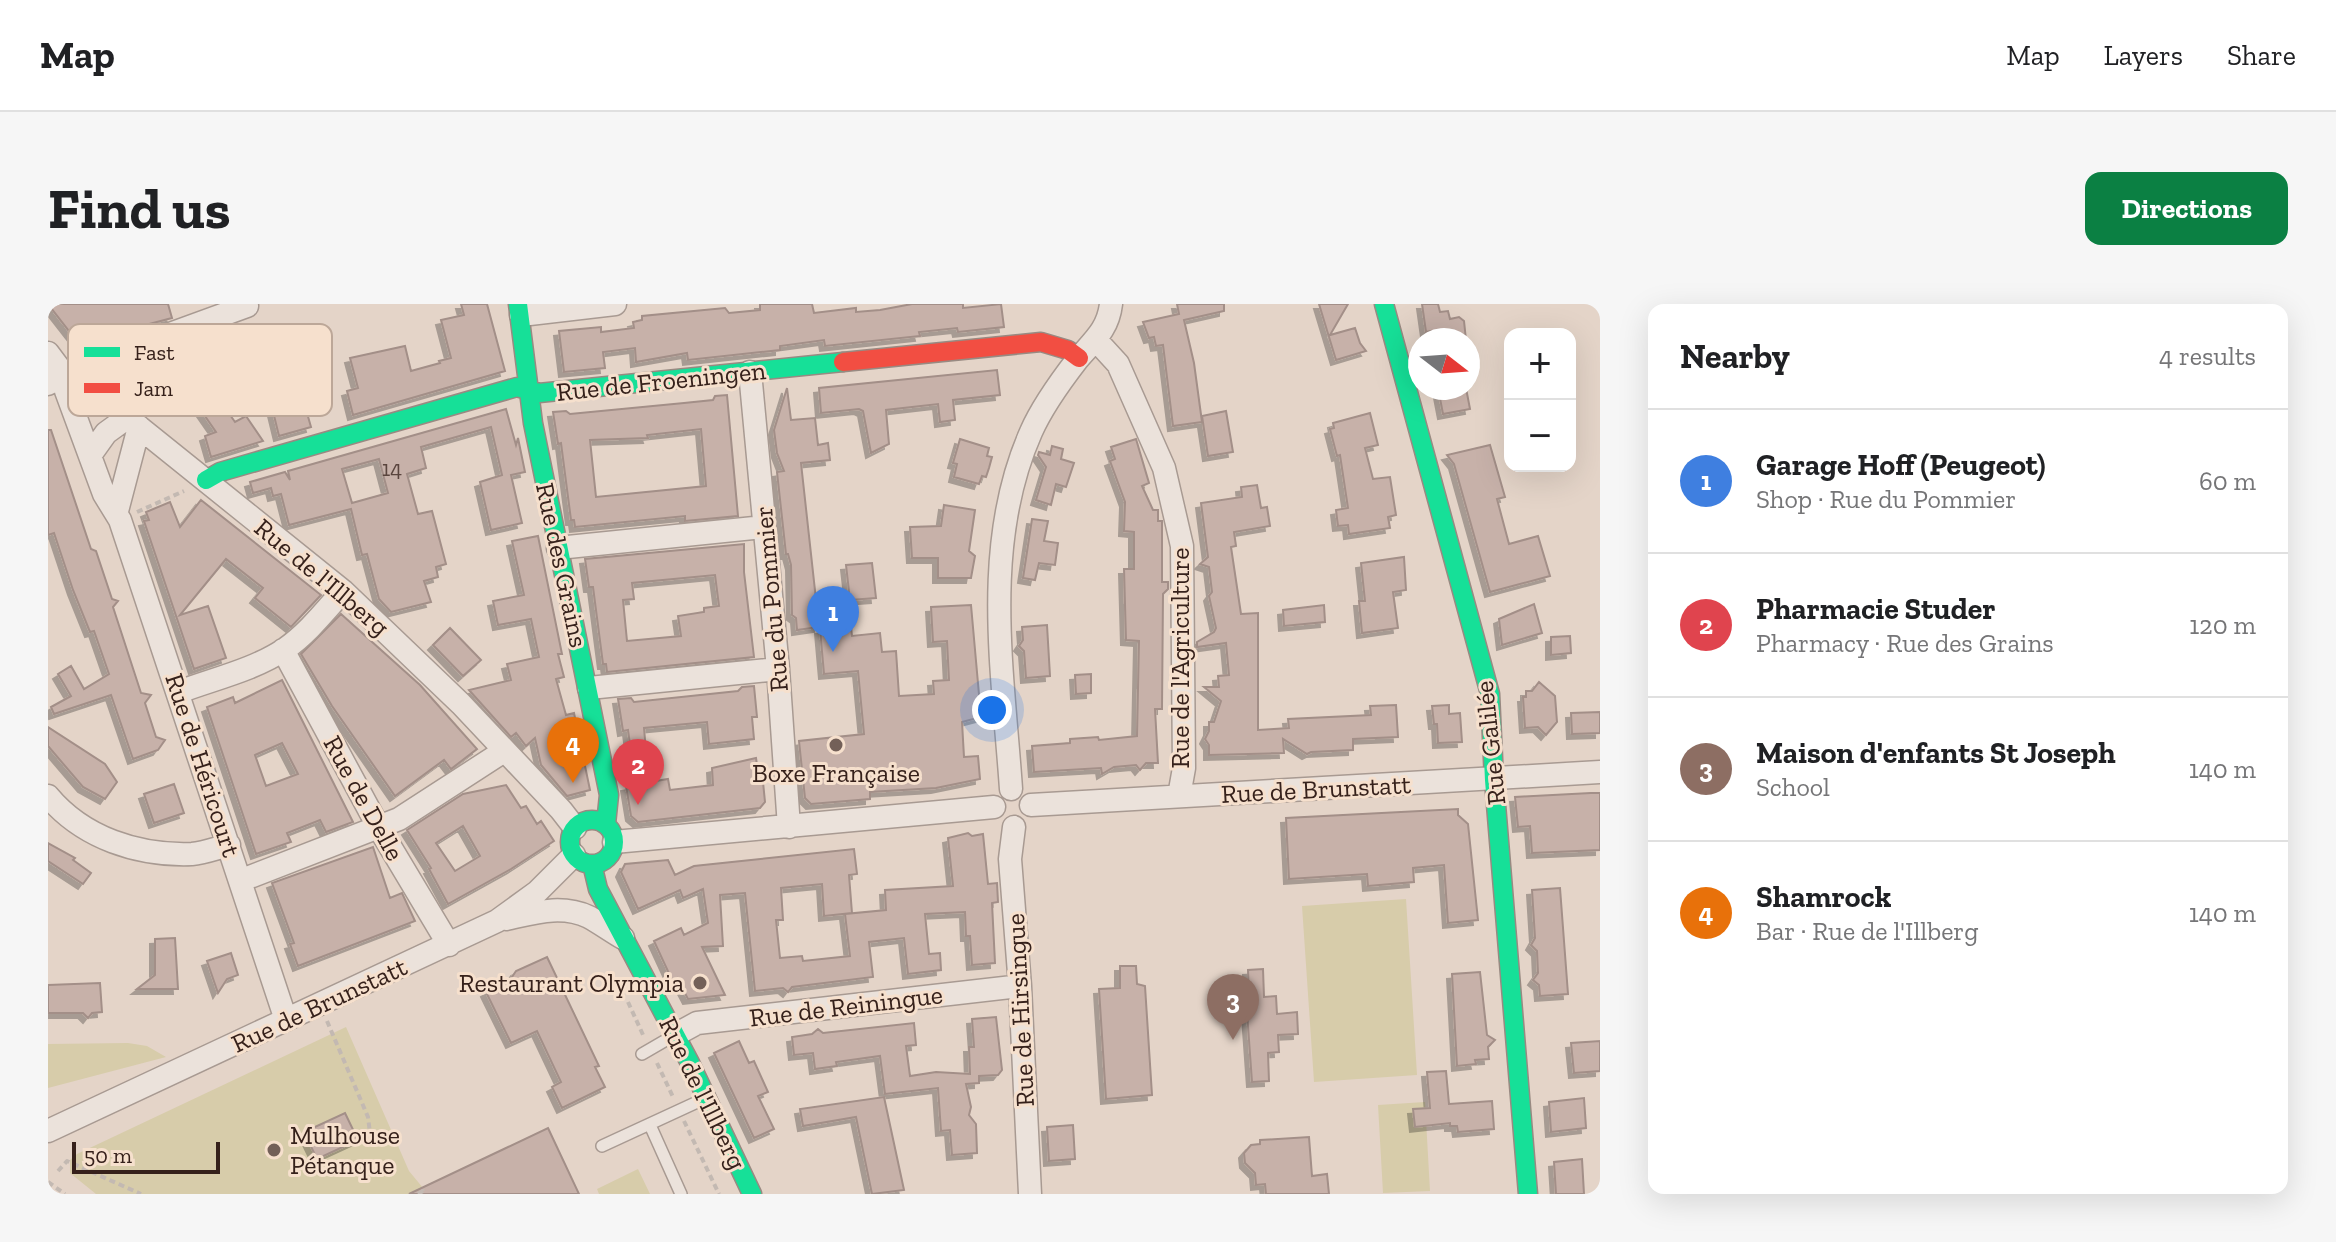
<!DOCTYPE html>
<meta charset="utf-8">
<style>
:root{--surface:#fff;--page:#f6f6f6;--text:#202124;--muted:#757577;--line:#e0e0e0;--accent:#0b8043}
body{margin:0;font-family:"Zilla Slab",serif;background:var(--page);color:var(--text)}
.controls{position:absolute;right:24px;top:24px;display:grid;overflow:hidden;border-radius:16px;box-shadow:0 8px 32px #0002}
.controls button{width:72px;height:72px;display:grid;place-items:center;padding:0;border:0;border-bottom:2px solid var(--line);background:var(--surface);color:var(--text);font:40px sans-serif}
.compass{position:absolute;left:1360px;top:24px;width:72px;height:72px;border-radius:50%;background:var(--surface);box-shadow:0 8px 32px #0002;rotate:107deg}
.scale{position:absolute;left:24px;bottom:20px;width:148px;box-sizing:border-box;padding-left:8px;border:4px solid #36211b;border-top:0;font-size:22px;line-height:28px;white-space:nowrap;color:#36211b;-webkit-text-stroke:6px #f6e0cd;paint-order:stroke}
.you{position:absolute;left:944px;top:406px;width:28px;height:28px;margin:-20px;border:6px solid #fff;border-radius:50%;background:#1a73e8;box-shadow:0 0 0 12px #1a73e833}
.badge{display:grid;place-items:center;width:52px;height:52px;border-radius:50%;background:var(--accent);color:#fff;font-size:26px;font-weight:700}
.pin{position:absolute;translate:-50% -66px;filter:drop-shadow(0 2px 4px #0008)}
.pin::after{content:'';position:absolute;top:42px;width:28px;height:24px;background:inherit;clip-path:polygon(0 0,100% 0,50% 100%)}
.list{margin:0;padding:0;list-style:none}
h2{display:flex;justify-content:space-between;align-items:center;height:104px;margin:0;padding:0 32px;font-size:34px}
h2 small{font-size:26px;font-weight:400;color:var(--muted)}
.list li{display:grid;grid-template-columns:52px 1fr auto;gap:24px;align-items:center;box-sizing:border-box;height:144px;padding:0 32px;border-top:2px solid var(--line)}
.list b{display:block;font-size:30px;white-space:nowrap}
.list p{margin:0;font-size:26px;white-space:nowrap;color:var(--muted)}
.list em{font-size:26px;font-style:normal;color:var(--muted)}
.map{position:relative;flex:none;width:1552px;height:890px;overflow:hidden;border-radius:16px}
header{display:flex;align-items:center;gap:48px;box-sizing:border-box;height:112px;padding:0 40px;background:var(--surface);border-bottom:2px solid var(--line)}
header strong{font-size:38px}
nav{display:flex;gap:44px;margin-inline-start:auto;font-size:28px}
.intro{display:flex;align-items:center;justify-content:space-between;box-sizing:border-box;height:192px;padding:0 48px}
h1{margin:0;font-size:56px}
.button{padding:20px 36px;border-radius:16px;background:var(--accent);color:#fff;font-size:28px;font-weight:700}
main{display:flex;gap:48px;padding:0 48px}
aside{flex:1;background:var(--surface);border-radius:16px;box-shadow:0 8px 32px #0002}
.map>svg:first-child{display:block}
.green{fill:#d7ccaa}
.building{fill:#c7b1a9;stroke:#a38f88;stroke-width:2;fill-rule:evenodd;filter:url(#shadow)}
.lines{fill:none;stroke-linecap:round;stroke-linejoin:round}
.lane-casing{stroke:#a89a92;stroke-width:14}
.street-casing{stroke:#a89a92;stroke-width:25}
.fast-casing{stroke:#988a82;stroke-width:21}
.jam-casing{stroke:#988a82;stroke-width:21}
.path{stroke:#c3b9b2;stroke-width:4;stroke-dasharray:6 4;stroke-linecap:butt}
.lane{stroke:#ebe2db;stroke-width:11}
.street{stroke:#ebe2db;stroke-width:22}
.fast{stroke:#16e098;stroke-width:18}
.jam{stroke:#f24e42;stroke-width:18}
.poi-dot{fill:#736058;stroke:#f6e0cd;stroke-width:3}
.labels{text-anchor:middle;stroke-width:6;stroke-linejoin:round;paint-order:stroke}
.number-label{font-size:22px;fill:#5a453e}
.street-label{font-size:26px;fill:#36211b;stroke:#f6e0cd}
.poi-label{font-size:26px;fill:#36211b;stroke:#f6e0cd}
.key{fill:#f6e0cd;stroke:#bca798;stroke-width:2}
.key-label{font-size:22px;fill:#36211b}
</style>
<header>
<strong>Map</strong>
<nav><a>Map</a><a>Layers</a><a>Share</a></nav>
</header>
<div class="intro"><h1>Find us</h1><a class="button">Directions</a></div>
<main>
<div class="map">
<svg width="1552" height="890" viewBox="0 0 1552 890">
<defs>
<filter id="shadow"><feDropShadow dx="-5" dy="5" stdDeviation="0" flood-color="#0004"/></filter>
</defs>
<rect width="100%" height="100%" fill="#e4d4c8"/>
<path class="green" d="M1358 595 1369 771 1266 778 1254 602Z
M298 723 361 867 380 890H48L22 869V856L29 850Z
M80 739 99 742 118 753 0 784V740Z
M1377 798 1382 887 1335 889 1330 801Z
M590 865 602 890H551L549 885Z"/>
<path class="building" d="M0 0H120L124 14 101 20V23L68 35 67 30 35 45Z
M413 0H439L457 67 305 111 299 87 310 84 302 54 357 42 363 67 392 59 391 57 403 54 393 16 416 11Z
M712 0H764L766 9 808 4V8L832 6 864 0H915V4L953 0 956 23 910 28 909 24 871 28 872 32 777 42 776 36 732 42V46L640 56 639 49 588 58 587 44 555 48 557 64 516 68 511 27 553 23V28L586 24 585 18 594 16V12L677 4 681 9 712 6Z
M1129 0H1176V7L1136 16 1146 59 1154 118 1125 122 1115 41 1108 42 1106 33 1101 34 1095 18 1131 10Z
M1271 0H1300L1282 31 1307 24 1312 39 1318 47 1288 56Z
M1374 0H1390L1392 8 1400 7 1402 15 1411 13 1416 17 1418 36H1385L1383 27 1378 28Z
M147 41 161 91 166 88 187 118 198 112 215 137 163 153 157 132 168 128 134 79 89 92 80 60 108 50 109 53Z
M949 66 952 91 905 96 907 116 892 118 890 100 838 106 841 140 823 149 815 107 811 105 773 109 771 84Z
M739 84 743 116 767 114 770 141 780 139 782 156 753 159 771 323 749 326 748 314 744 311 743 261 740 250H738L729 168 736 167 729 149 726 126Z
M1390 84H1418L1422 105 1395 110Z
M239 86 244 105 257 102 263 123 231 132 221 91Z
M679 91 690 212 637 217V212L527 223 526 216H523L513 139 510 140 505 108 518 107 522 110 636 99 665 96 667 92ZM653 125 658 182 548 193 542 136 600 134 599 131Z
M458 105 468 141 470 134 477 168 463 171 474 219 443 226 432 178 454 171 443 123 373 143 378 164 359 170 370 210 384 207 398 260 388 263 390 273 376 277 383 298 343 308 331 295 319 250 314 251 303 205 241 221 233 190 225 192 223 184 205 189 202 178 237 168 242 176 240 167ZM331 155 340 189 304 199 294 165Z
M1178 107 1185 148 1160 152 1154 112Z
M1322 109 1330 141 1317 144 1325 175 1342 173 1348 211 1340 213 1342 224 1301 230 1300 221 1290 222 1288 206 1300 204 1292 151 1289 152 1282 125 1286 124 1285 119Z
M0 126H3L43 245 48 247 64 295 70 297 65 303 93 389 103 391 97 399 108 433 117 436 110 446 85 455 63 391 6 410 3 403 23 392 10 370 23 362 36 385 61 370 46 327 42 328 25 286 6 229 0 231Z
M912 135 941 144 939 152 944 153 941 164 938 173 934 172 931 180 906 173 909 160 905 159Z
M1088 135 1101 179 1094 182 1105 206H1110V217H1114V278H1120V285L1115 290 1114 405H1107L1110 459H1098L1092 466 1088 461 1066 463 1054 470 1053 464 986 468 984 442 1022 439V435L1050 433 1051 436 1089 432 1091 337 1078 336 1076 265H1086V228L1076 227 1077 198 1062 157 1067 155 1063 143Z
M1442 141 1457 193 1449 195 1461 240 1490 232 1502 272 1442 288 1406 160 1399 151Z
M1004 142 1015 145 1013 155 1026 159 1018 183 1008 180 1003 201 988 196 998 163 990 151 991 148 1002 151Z
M1209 181 1213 204 1219 203 1222 222 1186 228 1188 242 1183 243 1193 310 1210 309V426L1241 424 1240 415 1323 411 1322 402 1348 401 1350 433 1305 435V446L1263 448 1259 450 1235 435 1236 449 1161 451V441L1157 435 1161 427V418H1166L1173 397 1156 383H1171L1170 372 1181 371 1178 339 1149 343V338L1166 328 1168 324 1161 292 1164 288 1161 263 1152 260 1160 253 1153 199 1194 193 1193 183Z
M153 196 273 291 243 323 207 294 215 284 178 255 132 311 160 302 178 354 146 365 96 217 101 216 98 208 122 198 132 223Z
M896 201 927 206 921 247 927 252 923 274H890V254H864L862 223 893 222Z
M984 215 1000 217 996 237 1010 239 1007 261 991 259 987 276 975 274Z
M490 232 514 350H510L516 373 508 375 518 411 526 409 542 486 519 492 493 461 487 434 478 442 468 429 463 433 421 386 463 376 459 360 491 353 483 315 450 321 445 297 476 291 464 237Z
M696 240V268L706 353 559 368 558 360H555L545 283H541L537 255ZM667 271 671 302 656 304V308L630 312 633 332 579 337 575 296 586 295 584 279Z
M1356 253 1358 286 1345 288 1350 324 1314 329 1311 297H1317L1313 259Z
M824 259 828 294 802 296 798 261Z
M1486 300 1494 329 1454 341 1451 315Z
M923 301 933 413 914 418 916 453 930 452 932 475 888 484 822 488V495L763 500 757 494 751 437 816 430 810 367 776 370 772 325 803 322 804 332 832 329 834 348 848 347 851 392 886 390 885 377 901 376 899 337 885 338 883 303Z
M1276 301 1277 318 1236 322 1235 306Z
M293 310 372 381 429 445 403 465 396 456 347 492 284 402 253 350Z
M999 321 1002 372 978 374 976 347 971 342 975 336 974 323Z
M402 324 433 356 415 372 385 341Z
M1522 332 1523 349 1503 351V333Z
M1043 370V389L1028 390 1027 371Z
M234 376 305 518 278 528 272 516 239 529 243 538 208 550 159 403 185 393 187 399ZM234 439 250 470 218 482 207 451Z
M1491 378 1507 392 1509 418 1498 431 1490 423 1477 424 1475 393H1478V387H1484Z
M706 382 709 413H704L706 435 661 440 659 418 596 424 598 447 583 448 580 426 575 427 570 395 583 394 586 398 690 387 694 383Z
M1401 401V410L1412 409 1414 438 1390 439 1389 420H1386L1384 402Z
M1552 408V429L1524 430 1523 409Z
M0 423 57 460 69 478 57 495 35 483 0 442Z
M708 454 710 468H714L717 498 712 504 590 518 583 512 578 482 620 475 622 486 665 481 664 464Z
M126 480 136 509 106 519 96 490Z
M458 481 473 504 478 502 489 520 493 517 506 537 463 565 400 600 381 565 383 564 359 526 415 490ZM415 522 432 552 407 567 388 539Z
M1543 489H1552V546L1484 549 1482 522 1470 523 1467 493Z
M1410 505V511L1420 520 1430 616 1400 619 1396 561 1365 564 1366 578 1320 582 1319 570 1241 575 1238 514Z
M920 529 924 532 935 530 940 580 949 579 950 598 944 599 947 659 924 661 922 632H918L917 608 877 610 881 650 892 649 893 666 860 670 856 634 821 638 825 673 744 683 740 688 735 684 707 687 697 589 672 591 675 642 654 643 677 691 640 695 629 674 624 676 606 637 633 624 636 631 660 619 655 585 635 594 632 586 590 605 573 568 577 560 620 556 627 571 646 562 806 545 809 570 801 571 804 609 776 612 774 580 733 584 735 616H728L732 654 754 652 755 657 802 652 797 610 838 606 837 586 905 582 900 534Z
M0 539 27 554 25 556 43 569 35 580 0 557Z
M325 543 342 594 354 589 367 617 250 662 242 640 246 639 224 579Z
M1512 584 1520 690 1492 692 1491 681 1485 676 1490 669 1489 647 1483 641 1487 634 1484 586Z
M127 634 130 685H89L107 671V635Z
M183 649 190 671 179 675 170 689 159 657Z
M499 653 551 762 547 763 557 783 514 804 504 783 513 778 489 727 463 739 438 688 462 676 468 667Z
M1072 662H1088L1089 680 1097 682 1104 791 1058 795 1051 685 1072 684Z
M1215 665 1216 693 1228 692 1229 710 1249 708 1250 730 1230 731 1231 748 1220 749 1221 777 1204 778 1198 694H1201L1200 666Z
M1432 668 1439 731 1447 736 1440 743 1441 755 1427 756 1428 760 1409 762 1404 670Z
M52 679 54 708 44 709 40 714 35 709H0V681Z
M948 713 954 766 950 771 931 772V779L918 780 923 803 921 811 928 820 929 849 904 851 902 826 893 827 890 784 837 790 832 752 788 758 789 762 767 765 765 749 746 751 744 733 764 730 770 725 775 729 866 719 868 741 858 742 862 772 888 768 922 770 921 743H926L924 715Z
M691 737 701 759 706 757 720 788 710 792 726 825 706 834 666 749Z
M1552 737V767L1526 769 1523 739Z
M1398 767 1401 800 1444 797 1446 825 1410 828 1409 822H1402V819L1367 823 1365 805 1382 804 1379 768Z
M836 793 856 886 824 890 808 813 755 822 752 805Z
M1536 794 1538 824 1503 828 1501 798Z
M297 809 310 836 269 855 256 828Z
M1025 821 1027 855 1001 857 999 823Z
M500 824 531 890H361L458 844Z
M1261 833 1264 872 1279 870 1281 890H1218L1217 880 1208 881 1207 869 1197 859 1196 849 1203 841 1212 840V836Z
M1534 855 1536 890H1508L1506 858Z"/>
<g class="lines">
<defs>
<path id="lane" d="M594 750 625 732
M602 821 633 890
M554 842 658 794"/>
<path id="street" d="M473 11 567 0
M1048 36 1070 60 1116 164 1134 242 1136 464 1131 492
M0 49 15 69 36 76 51 88 91 123 295 287 413 400 513 506 527 524
M702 68 730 365 741 523
M15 69 18 87 56 190 72 216 238 716
M0 80 15 69 199 2
M43 150 58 129 80 113
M69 207 91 123
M510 244 716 223
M235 346 331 524 401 641
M541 384 730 365
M131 388C165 375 206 366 237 345 259 330 277 307 295 287
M963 485C955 367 933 241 983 128 994 103 1012 78 1029 56 1045 37 1060 26 1063 0
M0 492C35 534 90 552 144 550 156 549 169 544 181 541
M983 501 1552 468
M966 523 962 555 972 682 982 890
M566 538 946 503
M194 576 351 515 456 447
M458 615C486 609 513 600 541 613 552 619 563 627 575 634
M627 731 649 719 972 682
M0 827 449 617 489 588 526 551"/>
<path id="fast" d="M470 0 485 119 561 491 558 520
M1336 0 1442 390 1446 476 1480 890
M158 176 172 168 469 83 491 89 795 58
M522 538a22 22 0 1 1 44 0a22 22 0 1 1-44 0Z
M544 560 550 585 642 759 704 890"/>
<path id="jam" d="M795 58 993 38 1020 46 1031 54"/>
</defs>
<use href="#lane" class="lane-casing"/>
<use href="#street" class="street-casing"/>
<use href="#fast" class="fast-casing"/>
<use href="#jam" class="jam-casing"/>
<path class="path" d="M89 208 136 187
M580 698 596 733
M279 717 320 813 323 837 318 839
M609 759 626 795
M636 817 671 890
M10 867 19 857 93 890
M0 878 17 890
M370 890 375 887 376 890"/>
<use href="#lane" class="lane"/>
<use href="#street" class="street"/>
<use href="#fast" class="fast"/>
<use href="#jam" class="jam"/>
</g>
<g class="poi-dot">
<circle cx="788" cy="441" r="8"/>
<circle cx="652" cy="679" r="8"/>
<circle cx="226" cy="846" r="8"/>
</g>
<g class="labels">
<g class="number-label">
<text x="344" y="172">14</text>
</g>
<g class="street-label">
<text transform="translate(613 77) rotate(-6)" y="9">Rue de Froeningen</text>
<text transform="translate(514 261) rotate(78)" y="9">Rue des Grains</text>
<text transform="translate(274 273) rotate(40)" y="9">Rue de l'Illberg</text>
<text transform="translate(723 295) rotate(-95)" y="9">Rue du Pommier</text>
<text transform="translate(1132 354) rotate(-90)" y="9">Rue de l'Agriculture</text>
<text transform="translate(1442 439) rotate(-96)" y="9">Rue Galilée</text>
<text transform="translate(155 461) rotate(72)" y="9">Rue de Héricourt</text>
<text transform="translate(1268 485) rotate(-3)" y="9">Rue de Brunstatt</text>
<text transform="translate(316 494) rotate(61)" y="9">Rue de Delle</text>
<text transform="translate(271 701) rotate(-25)" y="9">Rue de Brunstatt</text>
<text transform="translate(798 702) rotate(-7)" y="9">Rue de Reiningue</text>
<text transform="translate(972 706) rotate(-93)" y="9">Rue de Hirsingue</text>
<text transform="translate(655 789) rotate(64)" y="9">Rue de l'Illberg</text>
</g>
<g class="poi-label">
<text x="788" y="478">Boxe Française</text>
<text x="636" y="688" text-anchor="end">Restaurant Olympia</text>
<text x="242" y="840" text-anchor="start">Mulhouse<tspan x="242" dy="30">Pétanque</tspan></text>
</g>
</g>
<rect x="20" y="20" width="264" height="92" rx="12" class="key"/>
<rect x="36" y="43" width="36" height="10" fill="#16e098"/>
<rect x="36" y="79" width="36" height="10" fill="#f24e42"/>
<g class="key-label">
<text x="86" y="56">Fast</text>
<text x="86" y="92">Jam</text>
</g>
</svg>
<div class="controls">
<button>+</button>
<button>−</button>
</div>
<svg class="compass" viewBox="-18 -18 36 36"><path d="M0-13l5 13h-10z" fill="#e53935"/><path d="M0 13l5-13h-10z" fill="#757577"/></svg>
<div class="scale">50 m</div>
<div class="you"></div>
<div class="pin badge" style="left:785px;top:348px;background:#3f7fe0">1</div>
<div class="pin badge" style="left:590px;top:501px;background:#e0444e">2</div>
<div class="pin badge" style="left:1185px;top:736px;background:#8d6e63">3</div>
<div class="pin badge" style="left:525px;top:479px;background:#e8710a">4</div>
</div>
<aside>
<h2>Nearby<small>4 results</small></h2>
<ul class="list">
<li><span class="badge" style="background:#3f7fe0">1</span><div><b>Garage Hoff (Peugeot)</b><p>Shop · Rue du Pommier</p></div><em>60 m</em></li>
<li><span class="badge" style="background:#e0444e">2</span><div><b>Pharmacie Studer</b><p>Pharmacy · Rue des Grains</p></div><em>120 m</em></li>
<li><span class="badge" style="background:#8d6e63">3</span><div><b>Maison d'enfants St Joseph</b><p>School</p></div><em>140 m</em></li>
<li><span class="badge" style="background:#e8710a">4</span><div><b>Shamrock</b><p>Bar · Rue de l'Illberg</p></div><em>140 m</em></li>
</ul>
</aside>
</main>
